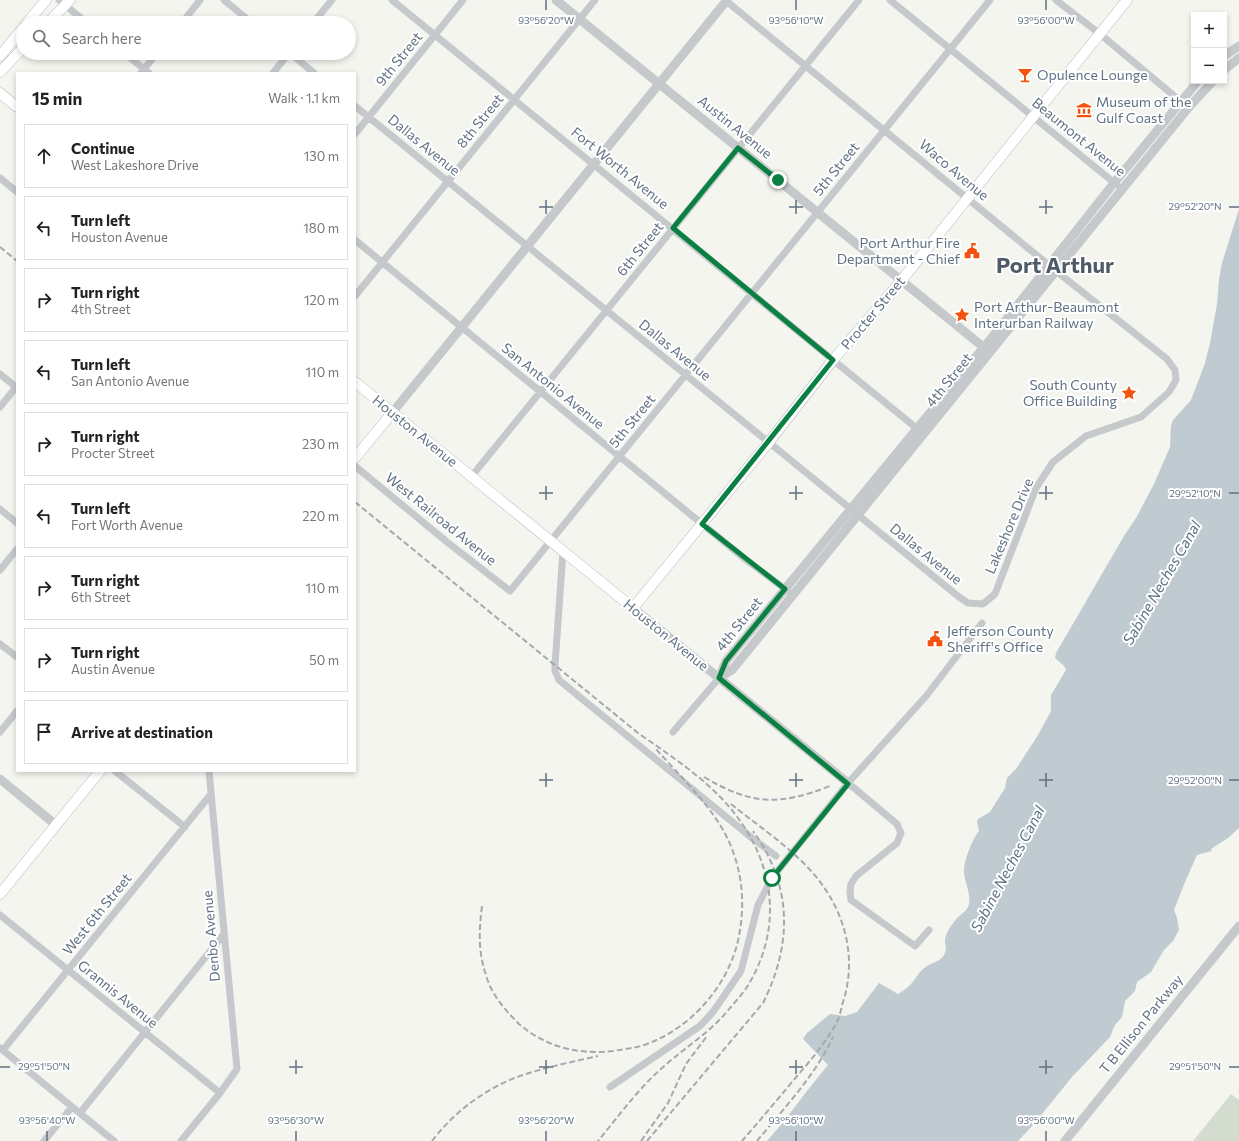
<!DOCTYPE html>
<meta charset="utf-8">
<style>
:root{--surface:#fff;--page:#f2f2f2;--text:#222;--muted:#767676;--line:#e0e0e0}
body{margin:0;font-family:Commissioner,sans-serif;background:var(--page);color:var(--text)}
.controls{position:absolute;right:12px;top:12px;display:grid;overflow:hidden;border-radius:0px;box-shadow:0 2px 6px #0003}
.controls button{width:36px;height:36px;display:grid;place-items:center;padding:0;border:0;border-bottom:1px solid var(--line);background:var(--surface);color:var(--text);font:20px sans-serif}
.stop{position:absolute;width:12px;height:12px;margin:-9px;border:3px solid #0b8043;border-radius:50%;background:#fff}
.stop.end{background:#0b8043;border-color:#fff;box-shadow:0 1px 4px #0008}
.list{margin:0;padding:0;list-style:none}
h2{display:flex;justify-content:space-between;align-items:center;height:52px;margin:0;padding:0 16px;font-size:17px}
h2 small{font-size:13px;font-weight:400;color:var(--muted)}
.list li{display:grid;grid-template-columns:26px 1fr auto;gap:12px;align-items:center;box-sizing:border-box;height:64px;margin:0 8px 8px;padding:0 8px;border:1px solid var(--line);border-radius:0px}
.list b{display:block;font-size:15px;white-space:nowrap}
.list p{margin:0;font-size:13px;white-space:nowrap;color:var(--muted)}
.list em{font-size:13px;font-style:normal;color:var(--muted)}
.icon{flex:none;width:22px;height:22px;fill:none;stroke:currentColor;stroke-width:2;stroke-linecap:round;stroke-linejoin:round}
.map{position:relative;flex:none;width:1239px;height:1141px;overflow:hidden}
.search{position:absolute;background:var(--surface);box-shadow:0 2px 6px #0003;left:16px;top:16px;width:340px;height:44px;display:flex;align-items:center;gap:10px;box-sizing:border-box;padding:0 14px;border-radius:22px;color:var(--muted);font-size:15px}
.panel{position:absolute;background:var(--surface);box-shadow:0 2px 6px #0003;left:16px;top:72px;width:340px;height:700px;border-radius:0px}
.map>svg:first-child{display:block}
.green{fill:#d4dcd0}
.water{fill:#c0cbd1}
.pier{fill:#f4f5ef}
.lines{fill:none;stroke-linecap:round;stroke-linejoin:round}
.secondary-casing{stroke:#b7bcc1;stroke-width:11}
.minor{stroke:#c6c9cc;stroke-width:7}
.tertiary{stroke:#c6c9cc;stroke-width:9}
.secondary{stroke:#fff;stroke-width:10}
.rail{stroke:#a3a9af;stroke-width:2;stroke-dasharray:6 3;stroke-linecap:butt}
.route{stroke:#0b8043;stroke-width:5}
.ticks{fill:none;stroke:#607284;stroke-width:1.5}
.labels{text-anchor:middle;stroke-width:4;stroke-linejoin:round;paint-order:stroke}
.street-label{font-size:14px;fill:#607284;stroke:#fff}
.poi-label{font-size:14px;fill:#607284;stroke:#fff;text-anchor:start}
.water-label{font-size:15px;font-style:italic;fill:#5b7582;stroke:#fff}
.town-label{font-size:22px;font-weight:bold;fill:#4f5b68;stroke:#fff}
.ticks-label{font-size:10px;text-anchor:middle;fill:#607284;stroke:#fff;stroke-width:4;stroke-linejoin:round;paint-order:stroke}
</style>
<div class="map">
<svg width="1239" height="1141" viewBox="0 0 1239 1141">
<rect width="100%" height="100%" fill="#f4f5ef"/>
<path class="green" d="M1231 1094 1239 1100V1141H1193Z"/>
<path class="water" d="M1239 209V832L1212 851 1197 855 1185 882 1174 910 1177 918 1179 930 1173 941 1164 950 1151 972 1137 982 1135 991 1125 1001 1122 1017 1115 1025 1110 1037 1072 1077 1033 1125 1018 1141H767C789 1117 807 1089 828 1065L803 1039 807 1033 830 1014 845 1016 857 1012 879 983 898 994C902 991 906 989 910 985 915 980 918 973 923 969 930 962 941 963 945 953 947 949 945 945 945 941 945 934 950 927 954 922 958 915 967 913 969 904 971 894 965 883 964 873 963 863 972 839 979 831L977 822 978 819 990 812 1005 788 1007 778 1016 769 1038 735 1051 711V695L1066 670 1064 666 1055 658 1056 653 1124 536 1136 518 1154 484 1170 447 1171 426 1173 420 1191 400 1205 363 1210 343 1217 304 1219 279 1222 263Z"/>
<path class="pier" d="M1239 828V835L1213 853 1211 849 1228 838Z"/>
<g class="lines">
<defs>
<path id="secondary" d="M27 23 46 0
M48 23 70 0
M0 56 23 28
M0 72 23 48
M0 93 17 107
M355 382 633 608 769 442 833 360 901 281 1127 0
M355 458 392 413
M0 894 100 771"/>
</defs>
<use href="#secondary" class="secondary-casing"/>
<path class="minor" d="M59 0 87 23
M224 0 252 23
M392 0 920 431
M890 0 1117 185
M1056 0 1100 34 1185 105
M182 23 200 0
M313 23 332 0
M124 53 149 73
M290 53 314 73
M141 73 157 53
M273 73 289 53
M355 106 959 597 968 603 983 604 995 594 1036 488 1053 462 1086 436 1141 417 1169 392 1176 380 1175 370 1167 359 1056 271 725 0
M355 134 463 0
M0 178 17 192
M355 240 745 559 789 592
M355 296 595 0
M0 374 17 388
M0 407 16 387
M355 466 447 542 510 591 990 0
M471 477 859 0
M0 509 17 523
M563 551 555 665V671L559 680 752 838 776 856
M0 570 17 549
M0 644 17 657
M0 732 17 711
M673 732 719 678
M115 771 185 827
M848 783 897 824 901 833 897 843 856 876 851 884 850 891 851 900 915 946 929 930
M0 915 220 1093
M0 1048 114 1141
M3 1050 211 794
M610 1087 700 1026 713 1012 741 971 758 905 772 878 848 783 927 695 982 623
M80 1113 224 934
M44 1141 72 1107
M181 1141 220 1093 237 1069 209 771"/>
<path class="tertiary" d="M556 0 987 350
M1224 56 1239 46
M1224 70 1239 58
M392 413 727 0
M633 608 848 783
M719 678 732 670 1189 107 1213 81
M719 678 726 661 998 330 1114 183 1198 81
M0 779 56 825
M1065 1141 1239 926"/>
<use href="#secondary" class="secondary"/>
<path class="rail" d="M0 247 17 261
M355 502 638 733C668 754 699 774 724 801 771 852 786 919 750 982 745 991 737 1000 730 1008 711 1032 684 1048 662 1068 638 1089 618 1117 598 1141
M704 777C751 805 779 806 830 786
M731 804C758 826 789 846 812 872 844 908 858 956 843 1002 841 1009 840 1016 837 1022 826 1042 812 1059 797 1076 779 1098 761 1119 742 1141
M482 906C479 930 478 952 486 975 491 994 505 1010 519 1024 546 1047 578 1055 613 1051 625 1049 636 1048 647 1044 690 1028 725 989 737 945 745 912 744 880 732 849 718 811 682 779 656 749
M432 1141C454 1112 486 1088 520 1076 546 1067 572 1062 598 1056
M641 1141 668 1103 686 1064 707 1036
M647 1141 763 1003C793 943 792 885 753 831
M757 1141C784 1108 815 1076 833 1037"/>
</g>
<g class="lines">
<path class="route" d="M772 878 848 784 719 678 726 661 785 589 702 524 833 360 673 228 738 148 778 180"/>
</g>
<path class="ticks" d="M546 0V10M796 0V10M1046 0V10M546 200V214M796 200V214M1046 200V214M539 207H553M789 207H803M1039 207H1053M1229 207H1239M546 486V500M796 486V500M1046 486V500M539 493H553M789 493H803M1039 493H1053M1229 493H1239M546 773V787M796 773V787M1046 773V787M539 780H553M789 780H803M1039 780H1053M1229 780H1239M296 1060V1074M546 1060V1074M796 1060V1074M1046 1060V1074M0 1067H10M289 1067H303M539 1067H553M789 1067H803M1039 1067H1053M1229 1067H1239M47 1131V1141M296 1131V1141M546 1131V1141M796 1131V1141M1046 1131V1141"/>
<defs>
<symbol id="bar-bare" viewBox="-9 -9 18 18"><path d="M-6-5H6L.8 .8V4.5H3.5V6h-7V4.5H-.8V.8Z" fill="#f5520f" stroke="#fff" stroke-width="2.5" paint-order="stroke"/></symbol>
<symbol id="museum-bare" viewBox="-9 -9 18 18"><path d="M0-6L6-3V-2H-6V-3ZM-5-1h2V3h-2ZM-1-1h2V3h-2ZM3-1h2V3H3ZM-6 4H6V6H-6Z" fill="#f5520f" stroke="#fff" stroke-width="2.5" paint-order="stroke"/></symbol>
<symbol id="civic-bare" viewBox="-9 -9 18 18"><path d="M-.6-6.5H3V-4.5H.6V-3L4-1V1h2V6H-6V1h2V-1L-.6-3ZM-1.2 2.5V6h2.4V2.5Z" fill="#f5520f" stroke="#fff" stroke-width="2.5" paint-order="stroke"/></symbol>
<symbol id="sight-bare" viewBox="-9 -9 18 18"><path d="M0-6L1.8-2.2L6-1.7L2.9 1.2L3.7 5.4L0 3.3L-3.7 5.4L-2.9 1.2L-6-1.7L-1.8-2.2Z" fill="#f5520f" stroke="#fff" stroke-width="2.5" paint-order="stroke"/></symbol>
</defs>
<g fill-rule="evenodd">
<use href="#bar-bare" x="1014" y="64" width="22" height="22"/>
<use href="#museum-bare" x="1073" y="99" width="22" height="22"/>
<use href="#civic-bare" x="961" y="240" width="22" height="22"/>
<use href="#sight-bare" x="951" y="304" width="22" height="22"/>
<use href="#sight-bare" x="1118" y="382" width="22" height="22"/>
<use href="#civic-bare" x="924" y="628" width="22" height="22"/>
</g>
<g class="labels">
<g class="street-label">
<text transform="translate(399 59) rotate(-51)" y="5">9th Street</text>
<text transform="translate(480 121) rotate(-51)" y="5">8th Street</text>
<text transform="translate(735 127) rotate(39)" y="5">Austin Avenue</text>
<text transform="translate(1079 137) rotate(39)" y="5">Beaumont Avenue</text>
<text transform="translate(424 145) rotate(39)" y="5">Dallas Avenue</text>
<text transform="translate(620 168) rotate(39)" y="5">Fort Worth Avenue</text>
<text transform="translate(836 169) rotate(-51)" y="5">5th Street</text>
<text transform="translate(954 170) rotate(40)" y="5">Waco Avenue</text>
<text transform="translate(640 249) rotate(-51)" y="5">6th Street</text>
<text transform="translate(873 313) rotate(-50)" y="5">Procter Street</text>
<text transform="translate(675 350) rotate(39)" y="5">Dallas Avenue</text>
<text transform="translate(949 380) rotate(-51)" y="5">4th Street</text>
<text transform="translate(553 386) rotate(39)" y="5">San Antonio Avenue</text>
<text transform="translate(632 421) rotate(-51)" y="5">5th Street</text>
<text transform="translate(415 431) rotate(39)" y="5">Houston Avenue</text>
<text transform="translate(441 519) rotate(39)" y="5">West Railroad Avenue</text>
<text transform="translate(1009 526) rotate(-67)" y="5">Lakeshore Drive</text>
<text transform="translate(926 554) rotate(39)" y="5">Dallas Avenue</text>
<text transform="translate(739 624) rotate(-51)" y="5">4th Street</text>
<text transform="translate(666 635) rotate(39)" y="5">Houston Avenue</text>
<text transform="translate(97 914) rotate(-51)" y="5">West 6th Street</text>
<text transform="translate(211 936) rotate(-95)" y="5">Denbo Avenue</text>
<text transform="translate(118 994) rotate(39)" y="5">Grannis Avenue</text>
<text transform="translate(1141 1024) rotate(-51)" y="5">T B Ellison Parkway</text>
</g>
<g class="poi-label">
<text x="1037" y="80">Opulence Lounge</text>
<text x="1096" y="107">Museum of the<tspan x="1096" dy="16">Gulf Coast</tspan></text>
<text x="960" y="248" text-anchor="end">Port Arthur Fire<tspan x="960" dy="16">Department - Chief</tspan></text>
<text x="974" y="312">Port Arthur-Beaumont<tspan x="974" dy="16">Interurban Railway</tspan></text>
<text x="1117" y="390" text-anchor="end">South County<tspan x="1117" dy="16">Office Building</tspan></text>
<text x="947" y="636">Jefferson County<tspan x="947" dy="16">Sheriff's Office</tspan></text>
</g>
<g class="water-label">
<text transform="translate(1162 583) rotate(-60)" y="5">Sabine Neches Canal</text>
<text transform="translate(1008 869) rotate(-62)" y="5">Sabine Neches Canal</text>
</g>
<g class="town-label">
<text x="1055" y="273">Port Arthur</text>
</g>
</g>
<g class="ticks-label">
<text x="546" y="24">93°56'20"W</text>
<text x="796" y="24">93°56'10"W</text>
<text x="1046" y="24">93°56'00"W</text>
<text x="1195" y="210">29°52'20"N</text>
<text x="1195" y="497">29°52'10"N</text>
<text x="1195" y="784">29°52'00"N</text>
<text x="44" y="1070">29°51'50"N</text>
<text x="1195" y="1070">29°51'50"N</text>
<text x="47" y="1124">93°56'40"W</text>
<text x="296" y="1124">93°56'30"W</text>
<text x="546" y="1124">93°56'20"W</text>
<text x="796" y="1124">93°56'10"W</text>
<text x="1046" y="1124">93°56'00"W</text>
</g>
</svg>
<div class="controls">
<button>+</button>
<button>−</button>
</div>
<div class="stop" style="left:772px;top:878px"></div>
<div class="stop end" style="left:778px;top:180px"></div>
<div class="search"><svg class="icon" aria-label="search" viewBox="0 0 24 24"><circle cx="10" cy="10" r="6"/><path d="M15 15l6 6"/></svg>Search here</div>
<section class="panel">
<h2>15 min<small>Walk · 1.1 km</small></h2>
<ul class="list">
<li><svg class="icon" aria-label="ahead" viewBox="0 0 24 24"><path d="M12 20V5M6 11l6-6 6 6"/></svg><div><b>Continue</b><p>West Lakeshore Drive</p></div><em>130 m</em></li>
<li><svg class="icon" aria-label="left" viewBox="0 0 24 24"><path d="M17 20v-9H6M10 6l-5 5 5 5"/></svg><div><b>Turn left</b><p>Houston Avenue</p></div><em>180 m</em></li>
<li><svg class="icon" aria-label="right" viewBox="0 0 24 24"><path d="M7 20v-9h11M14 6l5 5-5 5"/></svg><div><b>Turn right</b><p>4th Street</p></div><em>120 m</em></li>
<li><svg class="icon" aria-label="left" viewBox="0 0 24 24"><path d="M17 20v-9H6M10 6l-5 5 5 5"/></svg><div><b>Turn left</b><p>San Antonio Avenue</p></div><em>110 m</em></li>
<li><svg class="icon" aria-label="right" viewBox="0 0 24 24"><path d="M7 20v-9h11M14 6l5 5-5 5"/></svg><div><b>Turn right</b><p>Procter Street</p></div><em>230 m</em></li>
<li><svg class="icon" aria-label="left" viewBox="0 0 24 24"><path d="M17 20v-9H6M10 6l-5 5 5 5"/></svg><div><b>Turn left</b><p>Fort Worth Avenue</p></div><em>220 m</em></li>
<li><svg class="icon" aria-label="right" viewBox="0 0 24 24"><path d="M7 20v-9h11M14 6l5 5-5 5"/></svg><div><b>Turn right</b><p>6th Street</p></div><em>110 m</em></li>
<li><svg class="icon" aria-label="right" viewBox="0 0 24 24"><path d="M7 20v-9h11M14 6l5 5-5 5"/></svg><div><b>Turn right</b><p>Austin Avenue</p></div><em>50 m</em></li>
<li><svg class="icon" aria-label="arrive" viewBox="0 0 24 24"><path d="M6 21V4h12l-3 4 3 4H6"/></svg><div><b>Arrive at destination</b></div></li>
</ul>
</section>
</div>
